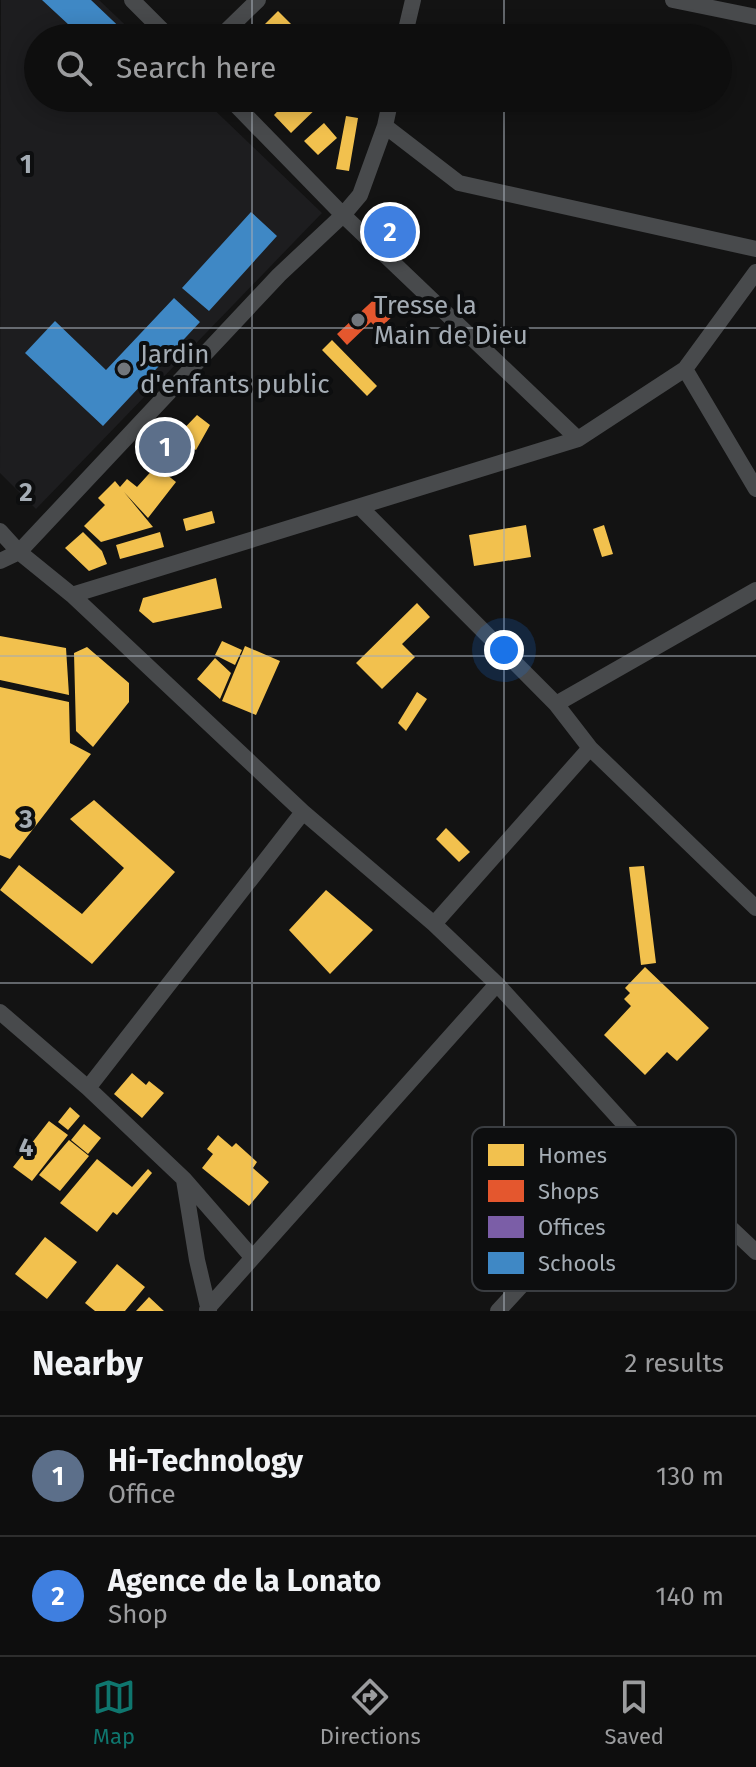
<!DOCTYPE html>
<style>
:root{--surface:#0e0e0e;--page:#1c1c1c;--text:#f1f3f6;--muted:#9b9c9e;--line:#2e2e2e;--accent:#0f766e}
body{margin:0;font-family:"Fira Sans",sans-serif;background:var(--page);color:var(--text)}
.you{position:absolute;left:504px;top:650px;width:28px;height:28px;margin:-20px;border:6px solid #fff;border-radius:50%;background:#1a73e8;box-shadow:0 0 0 12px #1a73e833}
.badge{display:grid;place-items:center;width:52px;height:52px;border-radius:50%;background:var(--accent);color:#fff;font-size:26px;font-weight:700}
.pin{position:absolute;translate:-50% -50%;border:4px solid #fff;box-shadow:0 2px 8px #0006}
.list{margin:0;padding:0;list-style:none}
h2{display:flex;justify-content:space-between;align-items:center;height:104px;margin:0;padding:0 32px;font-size:34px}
h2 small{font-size:26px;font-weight:400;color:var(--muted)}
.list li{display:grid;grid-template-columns:52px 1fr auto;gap:24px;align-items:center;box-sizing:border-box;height:120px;padding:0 32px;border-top:2px solid var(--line)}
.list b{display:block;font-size:30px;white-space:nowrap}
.list p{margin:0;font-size:26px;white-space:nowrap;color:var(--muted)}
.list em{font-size:26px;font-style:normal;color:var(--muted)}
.icon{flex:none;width:44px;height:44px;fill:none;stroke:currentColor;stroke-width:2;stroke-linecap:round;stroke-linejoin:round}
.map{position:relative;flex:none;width:756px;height:1311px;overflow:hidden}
.search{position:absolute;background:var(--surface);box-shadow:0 4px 20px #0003;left:24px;right:24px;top:24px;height:88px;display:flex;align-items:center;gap:20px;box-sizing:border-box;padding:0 28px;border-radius:44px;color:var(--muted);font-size:30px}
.sheet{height:344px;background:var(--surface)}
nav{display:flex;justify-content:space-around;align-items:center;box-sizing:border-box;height:112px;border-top:2px solid var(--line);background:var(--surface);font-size:22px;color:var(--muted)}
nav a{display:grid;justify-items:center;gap:4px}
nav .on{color:var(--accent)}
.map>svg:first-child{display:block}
.built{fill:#1d1d1f}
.homes{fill:#f2c14e}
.shops{fill:#e4572e}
.offices{fill:#7b5ea7}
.schools{fill:#3f88c5}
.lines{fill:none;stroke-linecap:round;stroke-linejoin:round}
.street{stroke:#484a4c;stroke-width:16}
.grid{fill:none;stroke:#a4acb4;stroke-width:2;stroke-opacity:0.55}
.poi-dot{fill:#71767c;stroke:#0d0e0f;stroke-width:3}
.labels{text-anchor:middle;stroke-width:8;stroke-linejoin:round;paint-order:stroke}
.poi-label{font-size:26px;fill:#a4acb4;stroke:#0d0e0f;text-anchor:start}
.key{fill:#0d0e0f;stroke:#3a3d41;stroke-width:2}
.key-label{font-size:22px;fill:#a4acb4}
.grid-label{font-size:26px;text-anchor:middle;font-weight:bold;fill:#a4acb4;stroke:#0d0e0f;stroke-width:8;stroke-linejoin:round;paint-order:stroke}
</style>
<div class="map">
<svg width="756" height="1311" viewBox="0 0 756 1311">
<rect width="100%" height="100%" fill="#131313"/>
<path class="built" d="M1 0H99L139 38H38V98H202L322 213 36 509 0 473Z"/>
<path class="homes" d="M278 11 301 34 296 38H251Z
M290 98H327L291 133 274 115Z
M346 116 358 118 349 171 336 169Z
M324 123 337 138 318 155 304 141Z
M332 340 377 386 367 396 322 350Z
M197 415 210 425 196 450 187 445 182 450 172 441Z
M156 466 176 482 148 518 124 492 153 527 101 542 84 526 105 505 98 498 115 481 120 487 127 479 137 487Z
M212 511 215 523 186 531 183 519Z
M526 525 531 557 474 566 469 535Z
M604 525 613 554 602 557 593 529Z
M83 532 102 551 107 564 89 571 65 548Z
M160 532 164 547 120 559 116 545Z
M216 578 222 608 153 623 139 611 143 598Z
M417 603 430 617 402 644 415 657 382 689 356 663Z
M0 636 66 648 69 695 0 680Z
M222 641 242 650 235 665 215 655Z
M245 646 280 661 256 715 222 701Z
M87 647 129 683V702L93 747 76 731 74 653Z
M215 658 231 673 220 699 197 679Z
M0 687 69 702 70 743 91 754 10 859 0 855Z
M417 692 427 699 406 731 398 723Z
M94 800 175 872 92 964 0 890 19 865 82 914 124 868 70 819Z
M446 828 470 852 459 862 436 839Z
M644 866 656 963 641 965 629 867Z
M326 890 373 930 330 974 289 930Z
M645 967 709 1028 677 1061 667 1052 645 1075 604 1035 631 1006 624 999 630 993 625 988Z
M132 1073 146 1085 149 1081 164 1093 142 1118 114 1094Z
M70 1107 80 1116 68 1130 58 1122Z
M49 1121 68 1135 32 1181 13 1167Z
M84 1124 101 1138 88 1154 71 1140Z
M218 1135 232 1147 236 1143 257 1162 253 1168 269 1182 249 1206 202 1168 213 1154 207 1149Z
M69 1140 89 1156 60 1191 39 1175Z
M97 1159 132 1187 148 1169 152 1173 117 1215 113 1212 97 1232 60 1203Z
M45 1237 77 1262 47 1299 15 1274Z
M117 1264 145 1287 125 1311H95L85 1303Z
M149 1297 164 1311H136Z"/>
<path class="shops" d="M381 293 398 311 378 330 371 322 347 345 337 334Z"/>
<path class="offices" d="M166 440 185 457 170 474 151 457Z"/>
<path class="schools" d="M42 0H91L131 38H83Z
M147 98H174L161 111Z
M251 212 277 236 209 311 182 288Z
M174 298 200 322 103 426 25 353 55 321 106 370Z"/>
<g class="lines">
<path class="street" d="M132 0 170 38
M673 0 756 17
M219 38 258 0
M404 38 413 0
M229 98 343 215 578 439
M385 126 459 183 756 249
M685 369 756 489
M360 507 556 704 590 748 756 908
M0 531 19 552 72 595 303 812 434 924 497 984 647 1149 756 1252
M0 561 19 552 279 275 343 215 360 195 385 126 391 98
M72 595 578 439 685 369 756 272
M556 704 756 590
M434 924 590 748
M0 1012 88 1088 184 1179 252 1257
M88 1088 303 812
M184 1180 197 1260 209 1311
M207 1309 497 984
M498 1311 647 1149"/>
</g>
<path class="grid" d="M252 0V38M504 0V38M252 98V1311M504 98V1311M0 328H756M0 656H756M0 983H756"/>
<g class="poi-dot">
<circle cx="358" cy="320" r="8"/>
<circle cx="124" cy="369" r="8"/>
</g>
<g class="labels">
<g class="poi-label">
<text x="374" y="314">Tresse la<tspan x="374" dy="30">Main de Dieu</tspan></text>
<text x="140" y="363">Jardin<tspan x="140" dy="30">d'enfants public</tspan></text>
</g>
</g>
<rect x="472" y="1127" width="264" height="164" rx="12" class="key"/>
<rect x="488" y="1144" width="36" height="22" fill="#f2c14e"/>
<rect x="488" y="1180" width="36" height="22" fill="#e4572e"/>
<rect x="488" y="1216" width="36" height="22" fill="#7b5ea7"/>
<rect x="488" y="1252" width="36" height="22" fill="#3f88c5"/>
<g class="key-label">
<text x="538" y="1163">Homes</text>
<text x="538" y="1199">Shops</text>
<text x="538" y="1235">Offices</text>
<text x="538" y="1271">Schools</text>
</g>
<g class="grid-label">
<text x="26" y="173">1</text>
<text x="26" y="501">2</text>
<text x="26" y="828">3</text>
<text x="26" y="1156">4</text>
</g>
</svg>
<div class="you"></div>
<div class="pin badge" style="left:165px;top:447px;background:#5c6f8a">1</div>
<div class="pin badge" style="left:390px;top:232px;background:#3f7fe0">2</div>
<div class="search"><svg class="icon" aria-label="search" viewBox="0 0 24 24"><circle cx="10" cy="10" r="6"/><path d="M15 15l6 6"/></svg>Search here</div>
</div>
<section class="sheet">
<h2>Nearby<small>2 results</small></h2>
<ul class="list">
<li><span class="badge" style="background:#5c6f8a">1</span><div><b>Hi-Technology</b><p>Office</p></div><em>130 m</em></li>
<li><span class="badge" style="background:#3f7fe0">2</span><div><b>Agence de la Lonato</b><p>Shop</p></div><em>140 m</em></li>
</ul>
</section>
<nav>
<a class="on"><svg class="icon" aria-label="map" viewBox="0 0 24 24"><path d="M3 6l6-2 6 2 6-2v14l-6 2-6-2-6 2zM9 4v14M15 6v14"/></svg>Map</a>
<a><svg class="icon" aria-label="directions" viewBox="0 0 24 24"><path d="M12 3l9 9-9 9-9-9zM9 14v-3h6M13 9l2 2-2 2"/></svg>Directions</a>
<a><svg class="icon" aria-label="saved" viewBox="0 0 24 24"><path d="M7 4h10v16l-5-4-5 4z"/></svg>Saved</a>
</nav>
